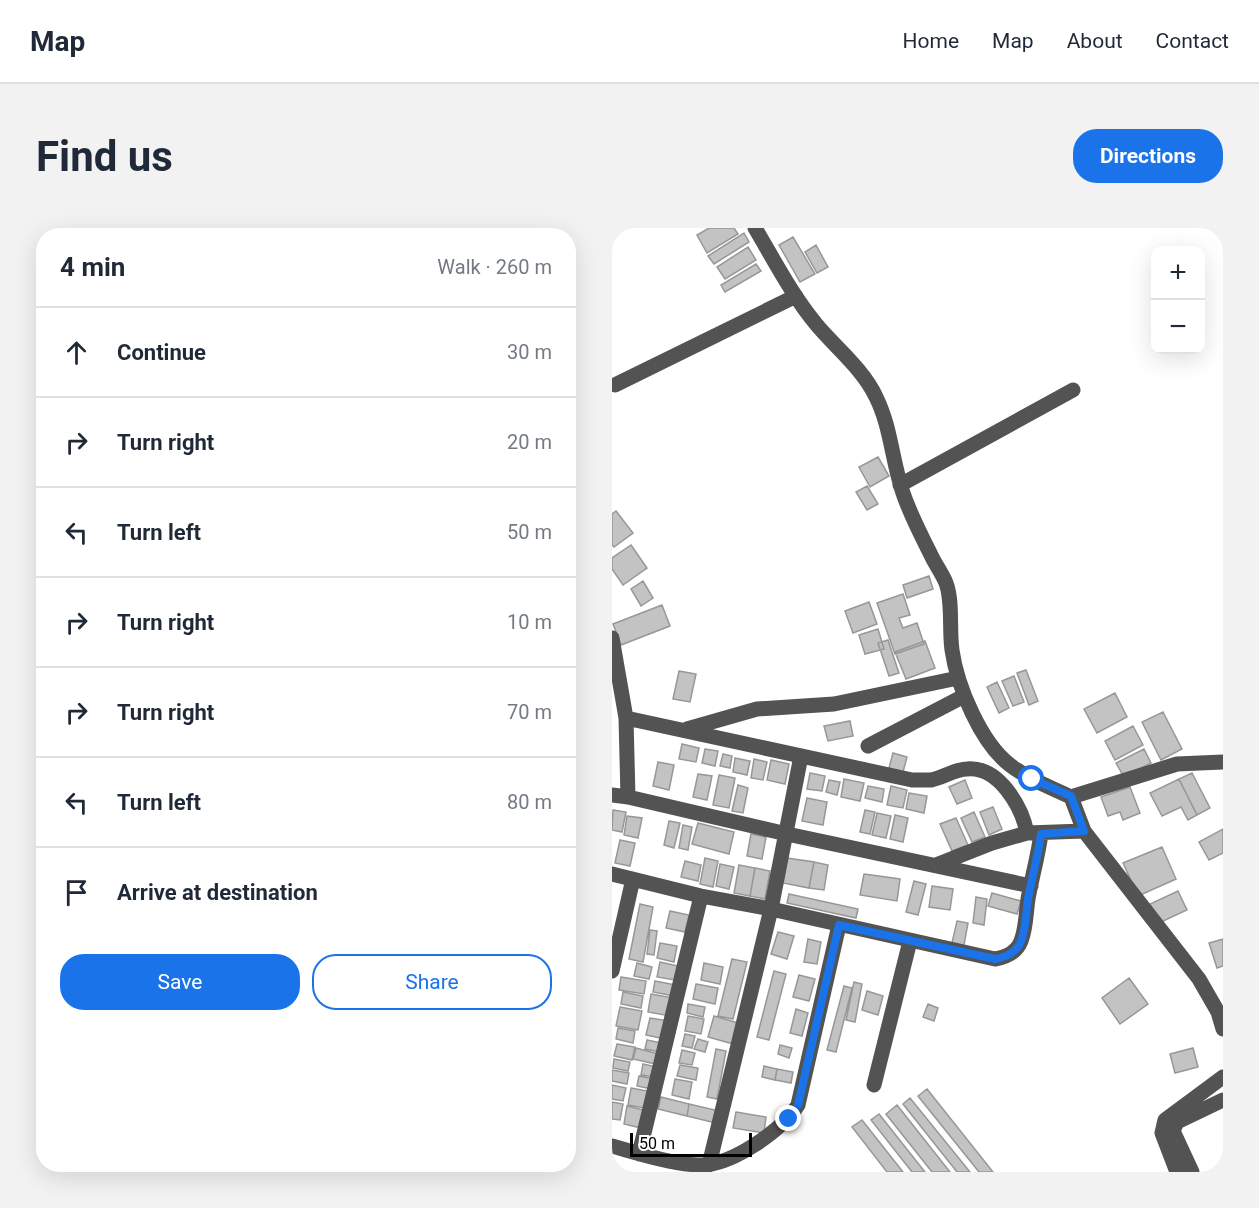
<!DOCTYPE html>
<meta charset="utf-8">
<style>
:root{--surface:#fff;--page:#f2f2f3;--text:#1f2937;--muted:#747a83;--line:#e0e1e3;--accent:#1a73e8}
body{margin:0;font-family:Roboto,sans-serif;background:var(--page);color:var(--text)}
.controls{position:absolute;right:18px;top:18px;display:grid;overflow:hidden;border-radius:12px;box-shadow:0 6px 24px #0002}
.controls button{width:54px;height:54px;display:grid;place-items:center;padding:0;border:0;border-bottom:2px solid var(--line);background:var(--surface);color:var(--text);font:30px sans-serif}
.scale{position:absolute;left:18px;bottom:15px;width:122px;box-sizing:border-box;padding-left:6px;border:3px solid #000;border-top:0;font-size:16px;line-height:21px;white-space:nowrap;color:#000;-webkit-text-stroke:4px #fff;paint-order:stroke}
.stop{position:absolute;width:18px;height:18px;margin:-14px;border:4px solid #1a73e8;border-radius:50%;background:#fff}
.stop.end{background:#1a73e8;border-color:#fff;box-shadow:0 2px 6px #0008}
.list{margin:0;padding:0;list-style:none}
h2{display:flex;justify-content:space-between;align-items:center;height:78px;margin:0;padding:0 24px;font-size:26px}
h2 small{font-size:20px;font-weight:400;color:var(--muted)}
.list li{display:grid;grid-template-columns:39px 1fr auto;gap:18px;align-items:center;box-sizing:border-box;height:90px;padding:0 24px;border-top:2px solid var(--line)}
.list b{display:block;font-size:22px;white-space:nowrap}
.list em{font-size:20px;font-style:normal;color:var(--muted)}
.actions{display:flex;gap:12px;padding:18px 24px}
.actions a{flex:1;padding:14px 0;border:2px solid var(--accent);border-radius:24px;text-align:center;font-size:21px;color:var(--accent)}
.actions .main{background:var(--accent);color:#fff}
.icon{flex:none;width:33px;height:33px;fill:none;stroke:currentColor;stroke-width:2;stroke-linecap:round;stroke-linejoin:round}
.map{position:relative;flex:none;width:611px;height:944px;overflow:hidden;border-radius:24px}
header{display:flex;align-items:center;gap:36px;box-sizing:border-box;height:84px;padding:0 30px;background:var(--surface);border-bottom:2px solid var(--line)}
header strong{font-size:28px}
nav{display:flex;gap:33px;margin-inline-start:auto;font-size:21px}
.intro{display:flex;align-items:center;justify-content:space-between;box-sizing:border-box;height:144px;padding:0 36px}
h1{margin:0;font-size:42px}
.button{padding:15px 27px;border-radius:24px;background:var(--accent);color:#fff;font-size:21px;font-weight:700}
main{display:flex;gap:36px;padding:0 36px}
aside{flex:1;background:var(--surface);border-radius:24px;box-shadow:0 6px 24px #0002}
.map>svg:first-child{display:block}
.building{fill:#c3c3c3;stroke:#979797;stroke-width:1.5}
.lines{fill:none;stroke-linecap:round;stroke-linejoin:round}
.minor{stroke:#535353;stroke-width:15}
.route{stroke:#1a73e8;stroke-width:8}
</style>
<header>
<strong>Map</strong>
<nav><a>Home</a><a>Map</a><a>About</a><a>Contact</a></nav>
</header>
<div class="intro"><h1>Find us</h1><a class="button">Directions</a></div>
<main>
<aside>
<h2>4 min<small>Walk · 260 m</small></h2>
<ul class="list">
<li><svg class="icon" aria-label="ahead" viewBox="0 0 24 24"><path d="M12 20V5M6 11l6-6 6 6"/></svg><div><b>Continue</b></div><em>30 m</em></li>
<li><svg class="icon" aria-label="right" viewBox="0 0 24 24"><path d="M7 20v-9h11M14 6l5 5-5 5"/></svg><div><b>Turn right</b></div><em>20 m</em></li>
<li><svg class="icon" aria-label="left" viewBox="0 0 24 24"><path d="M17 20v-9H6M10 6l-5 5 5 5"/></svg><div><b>Turn left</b></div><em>50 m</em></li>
<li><svg class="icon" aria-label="right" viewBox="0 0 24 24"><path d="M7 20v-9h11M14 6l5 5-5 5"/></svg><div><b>Turn right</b></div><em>10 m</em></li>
<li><svg class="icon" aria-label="right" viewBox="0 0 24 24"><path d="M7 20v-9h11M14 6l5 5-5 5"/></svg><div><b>Turn right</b></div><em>70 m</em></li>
<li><svg class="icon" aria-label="left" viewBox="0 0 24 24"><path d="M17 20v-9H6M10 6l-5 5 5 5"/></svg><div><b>Turn left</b></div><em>80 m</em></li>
<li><svg class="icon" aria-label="arrive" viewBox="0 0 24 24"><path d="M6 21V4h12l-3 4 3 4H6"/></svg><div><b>Arrive at destination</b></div></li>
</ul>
<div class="actions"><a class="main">Save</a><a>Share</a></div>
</aside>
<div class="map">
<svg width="611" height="944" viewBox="0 0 611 944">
<rect width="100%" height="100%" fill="#fff"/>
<path class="building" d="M97 0H122L126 6 95 25 85 7Z
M132 5 137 14 102 36 96 28Z
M181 9 203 46 188 54 167 17Z
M204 17 216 39 205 45 193 24Z
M136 19 144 32 113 51 105 39Z
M144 36 149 43 113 64 109 57Z
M266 229 277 248 258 259 247 239Z
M255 258 266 276 255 282 244 264Z
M4 283 21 305 2 319 0 317V286Z
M19 317 35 340 11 357 0 341V330Z
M317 348 321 361 295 370 291 357Z
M31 353 41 370 29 378 19 361Z
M291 366 298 387 287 390 291 400 305 395 312 416 283 426 265 375Z
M257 374 265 396 241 405 233 383Z
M50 377 58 398 9 417 1 396Z
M266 401 272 421 253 426 247 407Z
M276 412 287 445 277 448 266 415Z
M313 413 323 440 294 451 283 424Z
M414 442 426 473 417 477 405 445Z
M67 443 84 446 78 474 61 471Z
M402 448 412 474 401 478 390 453Z
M385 454 397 480 387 485 375 459Z
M503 465 515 489 485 505 472 481Z
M551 484 570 521 549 532 530 494Z
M238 493 241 508 216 513 212 498Z
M521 498 531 517 503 532 493 513Z
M70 516 87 520 84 534 67 531Z
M93 521 106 523 103 538 90 535Z
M532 521 539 535 512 549 504 535Z
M281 525 295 529 291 544 277 540Z
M111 526 120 528 118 540 108 538Z
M123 530 138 533 135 547 121 544Z
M142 531 155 534 151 552 139 550Z
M159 532 177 536 173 556 155 552Z
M46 534 62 537 57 562 41 558Z
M198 545 213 548 210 563 195 561Z
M580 545 598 580 585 587 567 551Z
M86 546 100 548 95 572 81 569Z
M107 547 123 550 117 580 101 577Z
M232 551 252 555 248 573 229 569Z
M567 551 585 587 576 592 569 579 550 588 538 565Z
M217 552 228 554 225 567 214 564Z
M353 552 360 570 345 576 337 559Z
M126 557 136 560 131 585 120 583Z
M256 558 272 561 270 574 253 570Z
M279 558 295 562 291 580 275 577Z
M518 559 528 585 511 592 508 584 496 588 489 569Z
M297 565 315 568 312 585 294 581Z
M195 570 215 574 211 597 190 593Z
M381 579 390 601 377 607 368 584Z
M1 582 14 584 10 604 0 602Z
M253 582 263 584 258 606 248 604Z
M362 584 373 609 360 614 349 590Z
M265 585 279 588 274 610 260 607Z
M283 587 296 590 291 614 278 611Z
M15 588 30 590 26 610 12 607Z
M344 590 356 617 340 623 328 596Z
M57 593 68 595 62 620 52 617Z
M86 595 122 604 117 626 80 616Z
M71 597 80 599 76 622 67 620Z
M611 601V625L597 632 587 614Z
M139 606 154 609 150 631 135 628Z
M8 612 23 615 18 638 3 635Z
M550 619 564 651 526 668 511 635Z
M93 630 106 633 101 659 88 656Z
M175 630 202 634 197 660 171 655Z
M73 633 89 637 86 653 69 649Z
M202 634 216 637 212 662 197 660Z
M108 636 122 639 117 661 104 658Z
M127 637 143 640 138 668 122 665Z
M143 640 158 643 153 671 138 668Z
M252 646 288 651 285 673 248 667Z
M302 653 314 656 306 687 294 684Z
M320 658 341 661 338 682 317 679Z
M566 663 575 682 547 695 538 676Z
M380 665 409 673 405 686 376 678Z
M177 666 246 681 244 690 175 675Z
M364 669 375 671 372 697 361 695Z
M28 676 41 679 31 734 17 731Z
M58 683 77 687 73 704 54 700Z
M345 693 356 695 351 722 339 719Z
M38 702 45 703 42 727 35 726Z
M166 704 182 708 175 731 159 726Z
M196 711 209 714 205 736 192 734Z
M611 711V738L605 740 597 715Z
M48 715 65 718 62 734 45 730Z
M120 731 135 734 121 791 106 788Z
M48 734 66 738 63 752 45 749Z
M25 735 40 739 37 751 22 748Z
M92 735 111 739 108 756 89 752Z
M162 743 174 746 157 812 145 809Z
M187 747 203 751 197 773 181 769Z
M9 749 34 753 32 766 7 762Z
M517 750 536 776 508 796 490 770Z
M43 753 64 757 62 768 41 764Z
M242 754 250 756 243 794 234 792Z
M84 756 106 760 103 776 81 771Z
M232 758 240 760 224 824 215 822Z
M255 763 271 768 266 787 250 782Z
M11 764 31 768 29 780 9 776Z
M39 766 61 770 58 788 36 784Z
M76 776 93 779 91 789 75 785Z
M316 776 326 780 322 793 311 789Z
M8 779 30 783 26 802 4 798Z
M184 781 196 785 190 808 178 805Z
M76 788 92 791 89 806 73 803Z
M102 788 130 796 125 817 96 809Z
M38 790 57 793 53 811 34 807Z
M6 800 23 803 21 815 4 811Z
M73 806 83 808 80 820 70 818Z
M86 811 96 814 93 824 82 821Z
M35 812 50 815 48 824 33 821Z
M5 816 23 819 20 832 2 828Z
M168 817 180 820 177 830 166 826Z
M24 820 50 827 48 837 21 831Z
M581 820 586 839 563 845 558 826Z
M104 821 114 823 105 871 95 869Z
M70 822 83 825 80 837 67 835Z
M2 831 18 834 16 843 1 840Z
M31 836 45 839 43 849 29 847Z
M68 837 86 840 84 852 65 848Z
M152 838 165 841 163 852 150 849Z
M165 841 181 844 179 855 163 852Z
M0 842 17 845 15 856 0 853Z
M27 848 42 851 40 861 25 858Z
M63 851 80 854 77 871 60 867Z
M0 857 14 860 11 873 0 871Z
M19 860 41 864 38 881 16 877Z
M315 861 381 944H367L306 868Z
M49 869 77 876 75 888 46 881Z
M298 870 358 944H345L291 876Z
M0 874 11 876 8 892 0 891Z
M77 876 107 883 104 895 75 888Z
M285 877 338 944H320L274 886Z
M15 878 32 882 29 900 12 896Z
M124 884 154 889 152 905 121 900Z
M267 886 313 944H300L259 892Z
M250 892 291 944H275L240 899Z"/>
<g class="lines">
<path class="minor" d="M143 0C162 32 180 67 204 96 223 119 251 141 264 169 279 199 280 233 291 265 298 286 309 307 319 327 323 336 330 345 334 355 341 373 337 402 340 422 345 458 369 515 398 537 416 551 438 559 459 569L472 603 587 751 606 784 611 801
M3 157 184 68
M288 257 461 162
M0 410 14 490 16 569
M14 490 300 552C306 552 313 552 319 552 331 550 343 541 355 541 387 538 410 579 415 605
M75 501 145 481 222 476 346 450
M256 518 352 468
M0 567 16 569 175 606 419 658
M459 569 565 536 611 534
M324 637 380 615 415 605 472 603
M0 646 89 668 159 681 383 731C394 729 405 724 409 713 414 701 414 684 416 671 420 649 426 628 429 606
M0 743 21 651
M262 857 298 713
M0 918C25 925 60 936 86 937 118 939 169 903 186 877L227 697
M27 926 89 668
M97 937 159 681 189 528
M565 944 550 905 553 892 611 849
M580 944 561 903 565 894 611 872"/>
</g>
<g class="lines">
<path class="route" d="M177 891 186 877 227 697 383 731C394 729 405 724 409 713 414 701 414 684 416 671 420 649 426 628 429 606L472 603 459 568 420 551"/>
</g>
</svg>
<div class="controls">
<button>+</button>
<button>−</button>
</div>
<div class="scale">50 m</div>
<div class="stop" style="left:420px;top:551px"></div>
<div class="stop end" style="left:177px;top:891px"></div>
</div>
</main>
